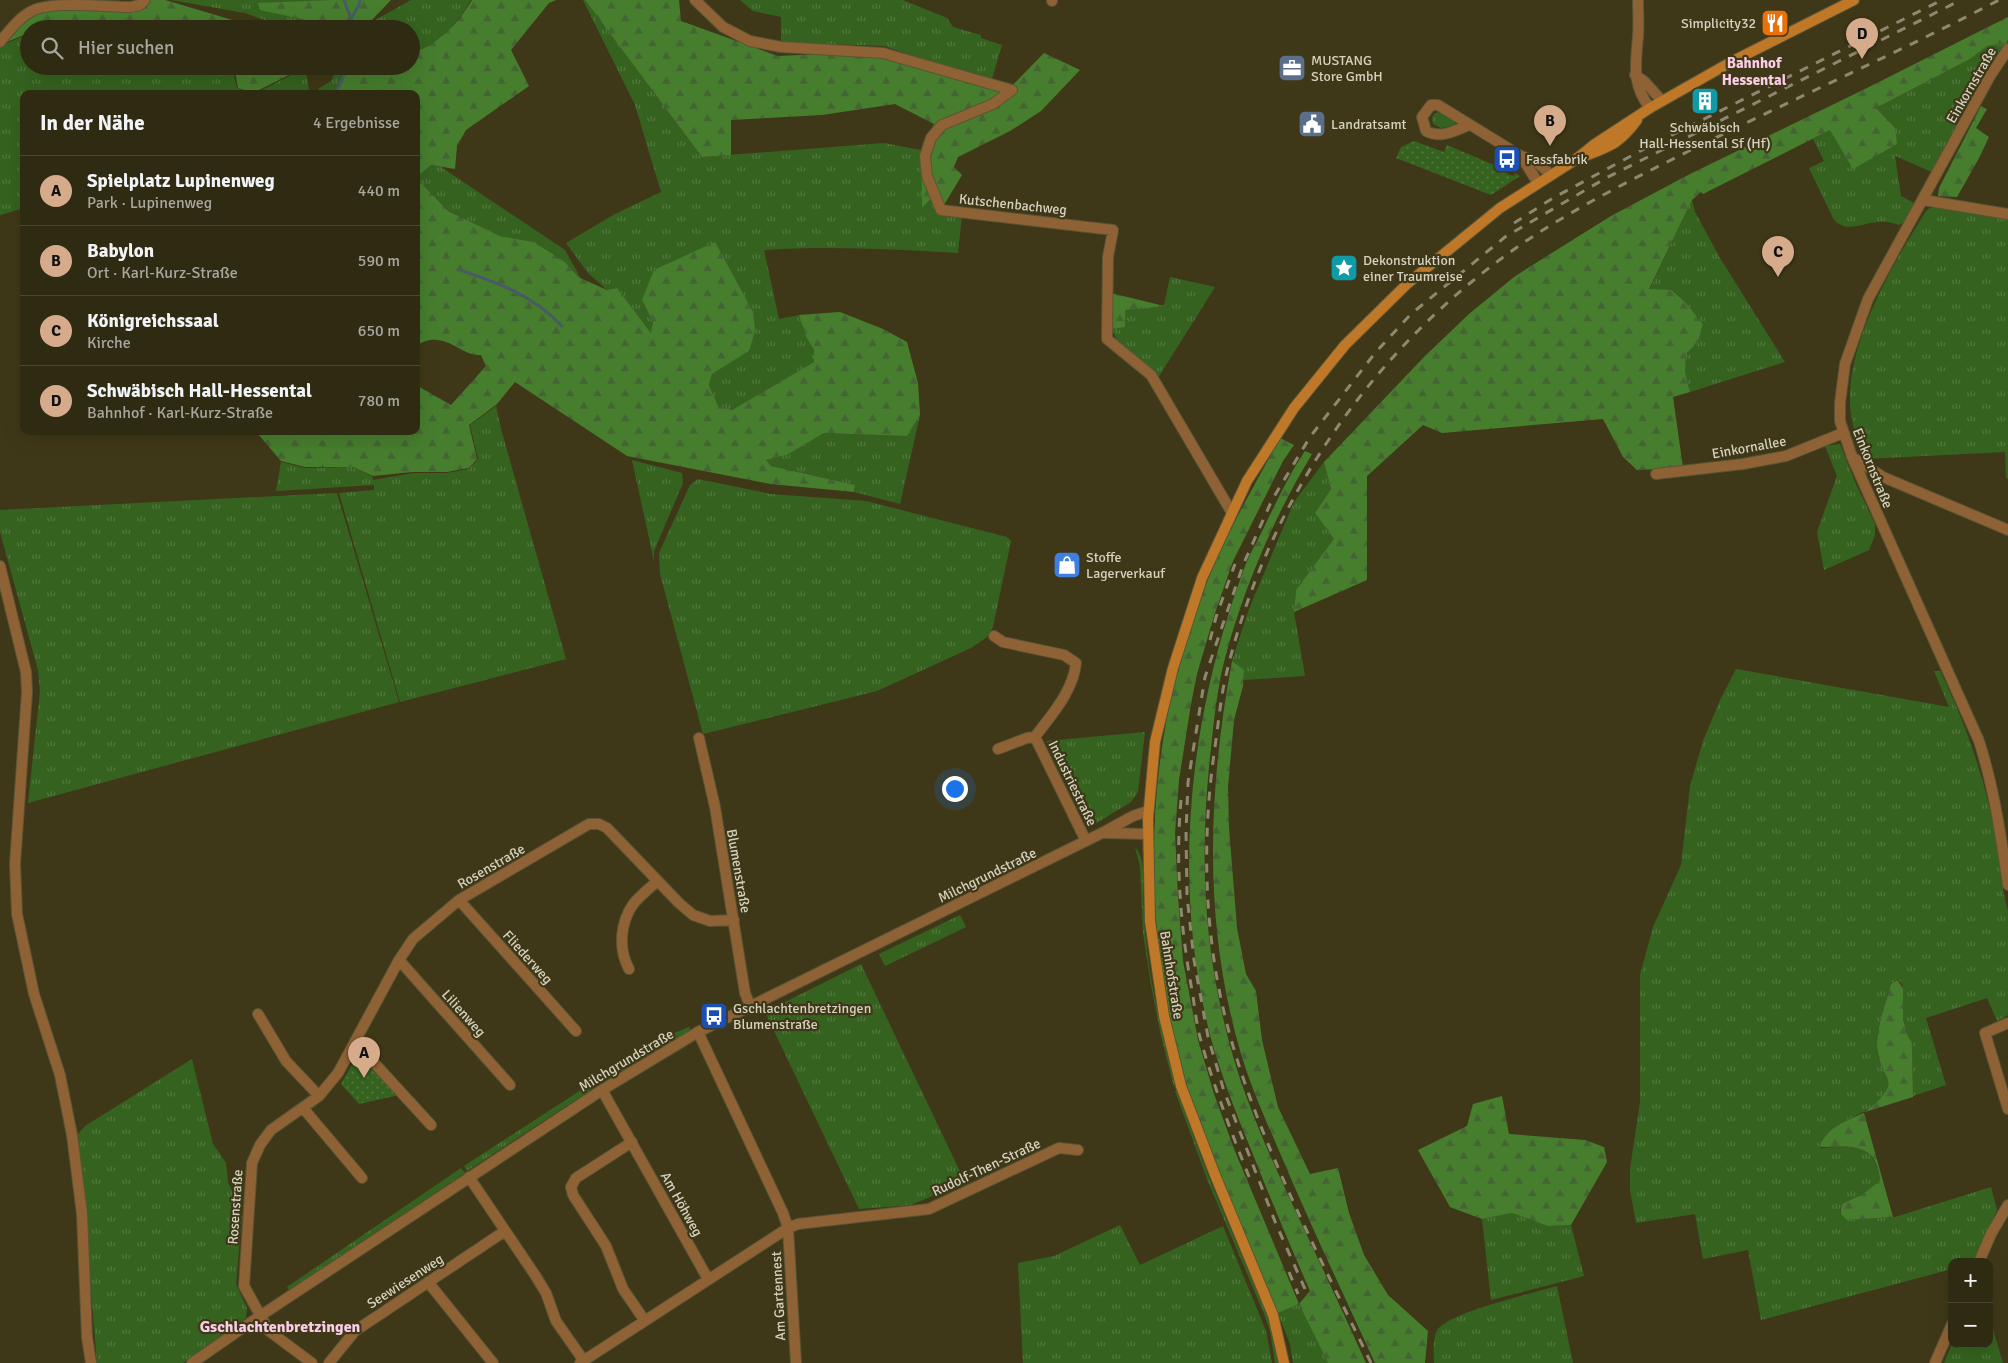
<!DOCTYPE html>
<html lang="de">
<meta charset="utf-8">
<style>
:root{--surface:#2f2a12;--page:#3b3620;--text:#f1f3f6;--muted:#a7a79f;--line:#4a4632;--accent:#d6ab8b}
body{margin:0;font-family:Signika,sans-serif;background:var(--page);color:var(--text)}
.controls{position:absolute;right:15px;bottom:15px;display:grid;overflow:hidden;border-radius:10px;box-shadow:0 5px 20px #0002}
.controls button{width:45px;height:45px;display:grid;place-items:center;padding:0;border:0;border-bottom:1px solid var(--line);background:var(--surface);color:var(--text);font:25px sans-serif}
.you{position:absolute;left:954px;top:788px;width:18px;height:18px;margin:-12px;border:4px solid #fff;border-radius:50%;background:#1a73e8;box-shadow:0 0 0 8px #1a73e833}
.badge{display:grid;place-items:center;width:32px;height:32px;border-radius:50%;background:var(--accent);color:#111;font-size:16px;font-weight:700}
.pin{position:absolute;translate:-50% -41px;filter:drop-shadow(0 1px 2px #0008)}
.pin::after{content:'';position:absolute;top:26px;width:18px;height:15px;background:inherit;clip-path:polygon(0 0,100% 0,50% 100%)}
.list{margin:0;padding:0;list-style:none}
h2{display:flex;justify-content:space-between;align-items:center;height:65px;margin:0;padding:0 20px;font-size:21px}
h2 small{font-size:16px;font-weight:400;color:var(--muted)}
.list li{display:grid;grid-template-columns:32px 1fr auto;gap:15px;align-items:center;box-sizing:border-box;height:70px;padding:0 20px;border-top:1px solid var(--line)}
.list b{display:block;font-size:19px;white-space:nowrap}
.list p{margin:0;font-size:16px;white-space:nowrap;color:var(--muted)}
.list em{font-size:16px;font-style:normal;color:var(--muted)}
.icon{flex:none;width:28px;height:28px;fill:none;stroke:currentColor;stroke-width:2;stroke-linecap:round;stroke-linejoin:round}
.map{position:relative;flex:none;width:2008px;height:1363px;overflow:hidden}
.search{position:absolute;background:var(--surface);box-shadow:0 5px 20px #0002;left:20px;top:20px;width:400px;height:55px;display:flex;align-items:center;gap:12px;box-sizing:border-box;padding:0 18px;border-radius:28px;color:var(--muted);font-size:19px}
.panel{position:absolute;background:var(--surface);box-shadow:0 5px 20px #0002;left:20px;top:90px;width:400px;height:345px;border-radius:10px}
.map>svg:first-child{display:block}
.grass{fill:url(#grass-tufts)}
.forest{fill:url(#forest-firs)}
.park{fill:url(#park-dots)}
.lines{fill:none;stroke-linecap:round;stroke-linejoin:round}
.stream{stroke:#495c65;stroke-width:3}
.minor-casing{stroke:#5a5436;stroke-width:12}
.tertiary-casing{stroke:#5a5436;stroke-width:12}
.secondary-casing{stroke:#5a5436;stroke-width:12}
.minor{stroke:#8f6235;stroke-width:10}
.tertiary{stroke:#8f6235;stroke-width:10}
.secondary{stroke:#bf7728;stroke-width:10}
.rail{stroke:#8d886f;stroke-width:3;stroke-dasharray:9 9;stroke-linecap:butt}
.labels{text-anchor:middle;stroke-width:4.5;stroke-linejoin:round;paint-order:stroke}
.poi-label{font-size:14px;fill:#d6d2c0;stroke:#3f3818;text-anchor:start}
.street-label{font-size:14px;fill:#d6d2c0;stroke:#3f3818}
.neighbourhood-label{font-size:15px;font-weight:bold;fill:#facde7;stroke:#3f3818}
.quarter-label{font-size:16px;font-weight:bold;fill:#facde7;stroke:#3f3818}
</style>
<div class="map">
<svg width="2008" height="1363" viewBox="0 0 2008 1363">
<defs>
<pattern id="grass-tufts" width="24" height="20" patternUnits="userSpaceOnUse" patternTransform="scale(1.25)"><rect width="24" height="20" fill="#35631f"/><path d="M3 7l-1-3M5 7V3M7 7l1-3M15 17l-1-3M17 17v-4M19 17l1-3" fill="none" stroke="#52783e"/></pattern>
<pattern id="forest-firs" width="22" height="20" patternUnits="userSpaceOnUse" patternTransform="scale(1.25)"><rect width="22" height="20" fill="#477e2e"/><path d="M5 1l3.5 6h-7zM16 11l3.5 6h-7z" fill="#446533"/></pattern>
<pattern id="park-dots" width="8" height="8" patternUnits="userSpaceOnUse" patternTransform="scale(1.25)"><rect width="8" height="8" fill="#35631f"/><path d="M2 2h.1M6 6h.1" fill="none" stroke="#52783e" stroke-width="1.8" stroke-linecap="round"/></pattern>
</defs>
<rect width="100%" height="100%" fill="#3f3818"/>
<path class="grass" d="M171 0H332L258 4 335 26V29H281L273 23 245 13Z
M411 0H471C456 26 440 42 411 54V29H373L370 23Z
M583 0H585L702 157 884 143 921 150 922 208 934 197 938 212 962 215 958 253C892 249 830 246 764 250L779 319 799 315 806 337 814 350V362L732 410 718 406 709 385 712 374 749 351 642 300 653 322 652 334 617 288 607 290 588 273 566 243 615 214 661 192 635 105Z
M740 0H903L947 18 953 27 981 35V38L1002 45 992 79 952 69 884 46 781 42V17L753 11Z
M29 34V66H237L233 71 237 88 253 94H24V208L0 215V46Z
M2008 42V45L1992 65 1932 172 1895 156 1901 196 1914 203 1906 221 1899 225C1893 223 1886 221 1879 222 1863 222 1848 234 1834 220L1809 168 1824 161 1813 139 1830 130 1895 128 1876 108 1970 59 1987 46Z
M338 66H346L334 94H319L318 89 331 81Z
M305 68 310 94H254Z
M1442 112 1456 121 1455 125 1441 128 1433 124 1432 117 1435 113Z
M431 165 441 167 565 250 581 279 577 277 565 262 534 242 500 236 448 211 425 187 418 176Z
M1692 200 1695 212 1720 258 1785 362 1690 392 1685 372 1686 354 1698 342 1703 324 1685 302 1673 290H1649Z
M1942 207 2008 217V479L2006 478 2005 452 1864 459C1857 440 1850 421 1850 400 1849 338 1894 262 1926 211L1930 208Z
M1170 277 1215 287 1156 381C1153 375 1149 368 1145 363 1131 348 1121 353 1112 329L1125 326V310L1164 305Z
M496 406 501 429 566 659 400 702 339 493 374 490V485L276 491 281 462 305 468 352 467 372 476 373 480 413 473H447L469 469 478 459 470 425Z
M920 415 900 504 854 492 855 485 771 466 766 460 787 455 824 433 907 436Z
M1840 444 1855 482 1875 524V535L1869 550 1824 570 1817 532 1837 476 1825 446Z
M632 460 682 473 683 483 654 551V561Z
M1324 462 1331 489 1315 513 1335 539 1296 590 1294 612 1305 676 1243 680V670L1232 661 1249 609 1294 502Z
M698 479 771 494 866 501 1007 537 1011 541 993 627 987 637 971 648 877 691 703 734 660 574 659 553 690 485Z
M337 493 399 702 28 803 40 691 38 670 0 532V510Z
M1736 669 1949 707 1934 671H1940C1964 720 1982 770 1993 824 1999 853 2000 882 2008 911V1015L1997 1021 1987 998 1926 1018 1946 1085 1913 1096 1912 1043 1907 1034 1903 1018V987L1902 984 1897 979 1891 984C1885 1007 1872 1035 1879 1059 1883 1070 1892 1078 1887 1091 1877 1115 1833 1117 1820 1144L1821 1148C1851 1146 1875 1142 1880 1180 1865 1194 1859 1196 1842 1204 1839 1212 1840 1215 1847 1220L1895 1217 1991 1187 1997 1210 1974 1262H1952V1269L1761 1320 1748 1250 1703 1259 1695 1214 1636 1223 1630 1190V1169L1640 1102V975L1653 927 1681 865 1690 786 1703 741 1720 700Z
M1145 732 1138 792 1131 802 1090 827 1046 741Z
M1135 847C1146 860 1143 882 1143 898 1145 962 1159 1025 1176 1086L1174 1087 1161 1036 1151 985 1143 933 1140 866Z
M960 915 966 927 885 966 879 954Z
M861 964 965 1182 911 1205 859 1209 765 1012Z
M689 1027 691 1031 598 1085C616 1060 660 1038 689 1027Z
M192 1059 213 1144 226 1163 228 1182 242 1215 236 1284 247 1308 246 1318 183 1363H149L144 1333 149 1363H97L78 1134 85 1126Z
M601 1077 594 1088 467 1171 464 1166Z
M1175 1091H1177L1209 1178 1266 1313 1273 1330 1278 1363H1275L1270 1331 1264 1314 1207 1179Z
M461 1168 465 1173 289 1290 287 1287Z
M1512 1213 1548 1226 1571 1225 1584 1276 1491 1300 1482 1219Z
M1120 1225 1140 1265 1223 1226 1266 1331 1272 1363H1023L1018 1263 1054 1256Z
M1557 1286 1573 1363H1434C1434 1352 1432 1339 1438 1329 1451 1312 1534 1293 1557 1286Z
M1299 1304 1328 1363H1293L1290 1344 1278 1313Z
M1989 1316 2003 1363H1944L1952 1344H1989Z"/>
<path class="forest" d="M147 0H165L263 29H84L83 26 29 29V33L2 44 33 15 54 9 132 10Z
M332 0H391L369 23 371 29H338L334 26 260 10 258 3Z
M472 0H556L549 3 511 50 529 86 466 130 457 146 455 169 431 165 418 176 425 187 448 211 500 236 534 242 565 262 578 277 607 290 617 288 651 333 653 322 642 300 654 270 715 242 753 312 755 331 749 351 712 374 709 385 718 406 732 410 814 362V350L806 337 799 315 840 312 883 329 907 342 918 383 920 415 907 436 824 433 787 455 766 460 771 466 855 485 854 492 771 484 627 456 515 382 497 404 469 425 477 459 469 468 447 472H412L373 476 353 467H305L281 461 258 434V431H416V385L451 405 486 366 481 355C463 356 450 337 431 340 427 340 421 343 416 345V94H335L346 66H411V54C439 43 457 25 472 0Z
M585 0H679L681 21 778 56 886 51 1006 92 1044 53 1080 70 1041 111 1010 131 958 157 954 167 962 175 944 205 933 197 922 208 921 150 934 124 895 104 822 115 731 120V155L702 157Z
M2008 17V40L2006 43 1987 46 1970 59 1876 108 1895 128 1897 144 1853 169 1830 130 1703 194 1701 192 1692 200 1649 289 1672 290 1685 302 1703 324 1698 342 1686 354 1685 372 1690 392 1673 397 1683 468 1637 470 1623 457 1603 419 1442 433 1423 425 1367 476V580L1294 612 1296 590 1334 539 1315 513 1331 489 1324 462 1425 356 1469 314 1514 277 1531 266 1611 216 1690 174 1867 88Z
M238 66H304L305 67 253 93 238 88 235 71Z
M1981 106 1987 109 1976 128 1989 137 1979 158 1957 197 1938 196 1939 188Z
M1111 293 1164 306 1125 310V327L1112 329Z
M1280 438 1294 445 1283 461 1233 561 1214 616 1197 674 1191 704 1179 780 1175 833 1178 897 1183 961 1198 1040 1214 1094 1234 1149 1299 1304 1310 1291C1290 1245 1270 1198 1252 1152 1236 1113 1221 1075 1210 1035 1171 881 1189 716 1244 569 1250 552 1260 537 1267 521 1279 497 1290 473 1305 451L1312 454C1273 519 1243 589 1224 662 1217 690 1214 720 1211 748 1200 844 1202 936 1226 1030 1241 1093 1268 1152 1295 1210 1319 1261 1343 1312 1366 1363H1328L1299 1304 1278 1313C1246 1238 1210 1164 1187 1086 1138 924 1142 740 1207 582 1227 532 1254 486 1280 438Z
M1232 661 1244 670 1243 686 1234 720 1228 787 1229 828 1237 928 1246 974 1256 991 1262 1040 1278 1107 1310 1174 1338 1168 1349 1213 1364 1255 1388 1295 1428 1331 1425 1363H1375C1343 1293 1310 1224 1280 1153 1265 1118 1249 1083 1239 1047 1203 920 1208 790 1232 661Z
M1897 980 1903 988V1019L1907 1034 1912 1043 1913 1097 1865 1112C1908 1078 1879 1082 1877 1045 1877 1025 1886 1003 1891 984Z
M1502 1096 1509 1134 1585 1140 1604 1147 1607 1162 1571 1225 1548 1226 1512 1213 1482 1219 1450 1207 1418 1150 1467 1126 1473 1104Z
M1864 1113 1893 1217 1847 1220C1840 1215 1840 1212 1842 1204 1859 1196 1865 1194 1880 1180 1877 1142 1850 1146 1821 1147L1820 1145C1828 1127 1847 1120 1864 1113Z"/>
<path class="park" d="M1414 141 1444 152 1447 145 1508 171 1507 174 1514 176 1515 173 1520 176 1491 195 1396 158 1401 147Z
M361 1060 374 1066 399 1095 359 1104 341 1084 354 1061Z"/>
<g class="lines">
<path class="stream" d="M344 0 351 19
M352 21 351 19 359 5 360 0
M335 94 342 80 346 66
M460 270C501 284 532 295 562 326"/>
<defs>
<path id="minor" d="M695 0 723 27 750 41 781 47 883 53 1012 90 993 104 942 125 931 138 925 156 927 176 941 210 1113 230 1108 257 1107 339 1151 375 1232 513
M1638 0C1638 12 1639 24 1638 36 1636 64 1631 84 1650 108
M1052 1V0
M0 42C9 31 18 19 30 12 50 0 106 7 131 7L140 5 145 0
M1635 75 1645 82 1662 101
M1469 125C1454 131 1441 139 1426 131L1422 117 1431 105H1438L1521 156C1534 160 1541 164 1550 175
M1521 156 1538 183
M1923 200 2008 214
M1852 457 1883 477 2008 530
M1656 474 1743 464 1786 456 1843 433
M0 566 26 672 27 692 15 864 17 914 34 994 60 1075 72 1135 82 1214 87 1337 91 1363
M994 636 1003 642 1064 655 1076 663C1073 692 1051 715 1035 737L1086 841
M699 738 715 807 745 993 751 1008
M998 749 1027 738 1035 737
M459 900 576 1031
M399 960 510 1085
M629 969C618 949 620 922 634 903 641 895 650 888 657 881
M258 1014 286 1061 319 1096
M2008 1023 1985 1033 2008 1109
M698 1032 783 1213 788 1228 796 1363
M355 1042 431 1125
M602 1090 708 1279
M303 1108 362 1178
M632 1142 576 1178 571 1187 573 1195 606 1246 623 1289 645 1321
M469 1177 535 1275 546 1293 556 1321 584 1361
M1979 1262 1991 1234 2008 1205
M428 1282 493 1363
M312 1363 269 1331 244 1286 252 1163 260 1145 271 1130 319 1096 338 1073 399 960 413 939 459 900 589 824H599L607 828 679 903 693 915 710 921 734 920
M329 1363 355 1331 505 1231
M580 1363 788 1228 798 1224 929 1209 1059 1148 1078 1150
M1935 1363 1952 1324"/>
<path id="tertiary" d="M2008 49 1990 76 1868 299 1845 364 1840 403V421L1852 457 1979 741C1994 788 2001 836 2008 885
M1104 833 1147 834
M192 1363 260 1316 602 1090 698 1032 1102 833 1133 816 1148 811"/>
<path id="secondary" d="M1585 156C1611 146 1620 143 1637 120
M1284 1363 1273 1315 1215 1175 1181 1086 1164 1016 1150 921 1148 819 1155 742 1173 668 1202 578 1247 481 1294 408 1345 345 1407 284 1500 208 1575 160 1595 144 1650 108 1731 62 1854 0"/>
</defs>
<use href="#minor" class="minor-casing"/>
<use href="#tertiary" class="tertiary-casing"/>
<use href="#secondary" class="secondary-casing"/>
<use href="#minor" class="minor"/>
<use href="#tertiary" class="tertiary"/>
<use href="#secondary" class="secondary"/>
<path class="rail" d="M1514 223 1553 198 1644 149 1942 0
M1210 640 1216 617 1235 564
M1181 800C1175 865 1181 932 1193 996 1195 1011 1197 1027 1201 1041 1215 1090 1233 1137 1252 1184
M1289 1272 1298 1294
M1305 1289 1276 1224 1224 1091 1208 1037 1194 960 1187 896 1186 832 1188 782 1205 677 1243 565 1272 500 1310 437 1375 353 1411 314 1505 237 1606 178 1961 0
M1371 1363C1320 1257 1260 1145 1229 1032 1204 940 1201 841 1215 747 1218 726 1220 705 1224 684 1264 504 1373 345 1526 241 1571 211 1619 186 1667 162 1777 106 1890 57 1999 0"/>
</g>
<defs>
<symbol id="restaurant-square" viewBox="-11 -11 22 22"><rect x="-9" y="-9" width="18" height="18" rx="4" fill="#e8710a" stroke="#3f3818"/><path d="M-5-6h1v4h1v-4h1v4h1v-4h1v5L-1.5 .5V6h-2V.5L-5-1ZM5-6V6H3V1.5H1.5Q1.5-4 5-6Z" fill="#fff"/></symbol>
<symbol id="office-square" viewBox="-11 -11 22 22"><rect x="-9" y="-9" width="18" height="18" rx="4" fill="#5c6f8a" stroke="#3f3818"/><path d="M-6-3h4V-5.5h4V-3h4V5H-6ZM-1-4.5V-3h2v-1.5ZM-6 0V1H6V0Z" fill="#fff"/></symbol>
<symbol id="building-square" viewBox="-11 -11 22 22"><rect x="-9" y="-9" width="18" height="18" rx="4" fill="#0f9aa8" stroke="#3f3818"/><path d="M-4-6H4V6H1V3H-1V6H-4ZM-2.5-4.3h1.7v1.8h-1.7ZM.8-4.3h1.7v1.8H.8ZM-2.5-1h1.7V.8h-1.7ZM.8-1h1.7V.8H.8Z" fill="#fff"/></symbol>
<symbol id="civic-square" viewBox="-11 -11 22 22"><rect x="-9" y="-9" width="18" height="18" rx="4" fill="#5c6f8a" stroke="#3f3818"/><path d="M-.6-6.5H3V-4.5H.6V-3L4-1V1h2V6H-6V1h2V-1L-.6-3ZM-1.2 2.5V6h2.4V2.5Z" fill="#fff"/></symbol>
<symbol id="bus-square" viewBox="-11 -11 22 22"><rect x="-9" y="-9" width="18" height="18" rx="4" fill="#1a4fb4" stroke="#3f3818"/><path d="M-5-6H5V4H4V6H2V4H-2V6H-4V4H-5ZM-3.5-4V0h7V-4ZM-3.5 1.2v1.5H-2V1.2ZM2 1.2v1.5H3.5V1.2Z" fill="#fff"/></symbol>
<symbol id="sight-square" viewBox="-11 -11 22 22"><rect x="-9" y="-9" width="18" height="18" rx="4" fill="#0f9aa8" stroke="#3f3818"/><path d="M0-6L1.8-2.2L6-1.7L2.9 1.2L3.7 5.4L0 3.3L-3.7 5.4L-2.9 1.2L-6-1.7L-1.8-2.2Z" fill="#fff"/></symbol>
<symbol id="shop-square" viewBox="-11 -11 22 22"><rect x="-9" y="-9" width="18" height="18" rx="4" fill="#3f7fe0" stroke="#3f3818"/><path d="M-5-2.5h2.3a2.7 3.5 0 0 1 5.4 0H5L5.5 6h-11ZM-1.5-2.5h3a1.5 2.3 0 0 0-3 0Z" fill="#fff"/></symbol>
</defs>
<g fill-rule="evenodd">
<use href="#restaurant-square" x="1759" y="7" width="32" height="32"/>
<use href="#office-square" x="1276" y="52" width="32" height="32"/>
<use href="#building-square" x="1689" y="85" width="32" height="32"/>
<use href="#civic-square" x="1296" y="108" width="32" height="32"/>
<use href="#bus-square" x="1491" y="143" width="32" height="32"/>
<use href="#sight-square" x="1328" y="252" width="32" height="32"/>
<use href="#shop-square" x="1051" y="549" width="32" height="32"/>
<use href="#bus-square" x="698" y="1000" width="32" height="32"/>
</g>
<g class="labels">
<g class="poi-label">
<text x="1756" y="28" text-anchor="end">Simplicity32</text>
<text x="1311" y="65">MUSTANG<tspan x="1311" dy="16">Store GmbH</tspan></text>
<text x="1331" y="129">Landratsamt</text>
<text x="1705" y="132" text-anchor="middle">Schwäbisch<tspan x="1705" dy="16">Hall-Hessental Sf (Hf)</tspan></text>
<text x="1526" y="164">Fassfabrik</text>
<text x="1363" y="265">Dekonstruktion<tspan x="1363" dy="16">einer Traumreise</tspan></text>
<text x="1086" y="562">Stoffe<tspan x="1086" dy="16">Lagerverkauf</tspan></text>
<text x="733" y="1013">Gschlachtenbretzingen<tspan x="733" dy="16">Blumenstraße</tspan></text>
</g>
<g class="street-label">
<text transform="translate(1971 85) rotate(-60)" y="5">Einkornstraße</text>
<text transform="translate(1013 204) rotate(6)" y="5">Kutschenbachweg</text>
<text transform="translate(1749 447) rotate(-10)" y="5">Einkornallee</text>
<text transform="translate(1873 468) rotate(68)" y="5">Einkornstraße</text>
<text transform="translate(1073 783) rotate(64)" y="5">Industriestraße</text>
<text transform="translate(491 866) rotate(-30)" y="5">Rosenstraße</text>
<text transform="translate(739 871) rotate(80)" y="5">Blumenstraße</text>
<text transform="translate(987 875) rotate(-26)" y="5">Milchgrundstraße</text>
<text transform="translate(528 957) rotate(48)" y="5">Fliederweg</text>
<text transform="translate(1172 975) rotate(81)" y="5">Bahnhofstraße</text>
<text transform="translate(464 1013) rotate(48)" y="5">Lilienweg</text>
<text transform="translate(626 1060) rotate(-31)" y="5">Milchgrundstraße</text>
<text transform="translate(986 1167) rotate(-25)" y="5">Rudolf-Then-Straße</text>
<text transform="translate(682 1204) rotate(61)" y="5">Am Höhweg</text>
<text transform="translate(235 1207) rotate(-86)" y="5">Rosenstraße</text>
<text transform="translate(405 1281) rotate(-33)" y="5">Seewiesenweg</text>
<text transform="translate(778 1296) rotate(-93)" y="5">Am Gartennest</text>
</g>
<g class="neighbourhood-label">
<text x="1754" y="68">Bahnhof<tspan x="1754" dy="17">Hessental</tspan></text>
</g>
<g class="quarter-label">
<text x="280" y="1332">Gschlachtenbretzingen</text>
</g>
</g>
</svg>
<div class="controls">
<button>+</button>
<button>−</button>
</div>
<div class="you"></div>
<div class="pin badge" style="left:364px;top:1078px">A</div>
<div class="pin badge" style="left:1550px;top:146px">B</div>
<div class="pin badge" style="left:1778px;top:277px">C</div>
<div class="pin badge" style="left:1862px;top:59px">D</div>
<div class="search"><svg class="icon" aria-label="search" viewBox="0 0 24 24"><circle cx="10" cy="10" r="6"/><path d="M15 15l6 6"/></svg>Hier suchen</div>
<section class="panel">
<h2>In der Nähe<small>4 Ergebnisse</small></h2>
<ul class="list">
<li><span class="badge">A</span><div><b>Spielplatz Lupinenweg</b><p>Park · Lupinenweg</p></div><em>440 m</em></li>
<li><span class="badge">B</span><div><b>Babylon</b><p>Ort · Karl-Kurz-Straße</p></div><em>590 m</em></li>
<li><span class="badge">C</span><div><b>Königreichssaal</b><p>Kirche</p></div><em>650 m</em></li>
<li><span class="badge">D</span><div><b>Schwäbisch Hall-Hessental</b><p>Bahnhof · Karl-Kurz-Straße</p></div><em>780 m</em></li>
</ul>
</section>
</div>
